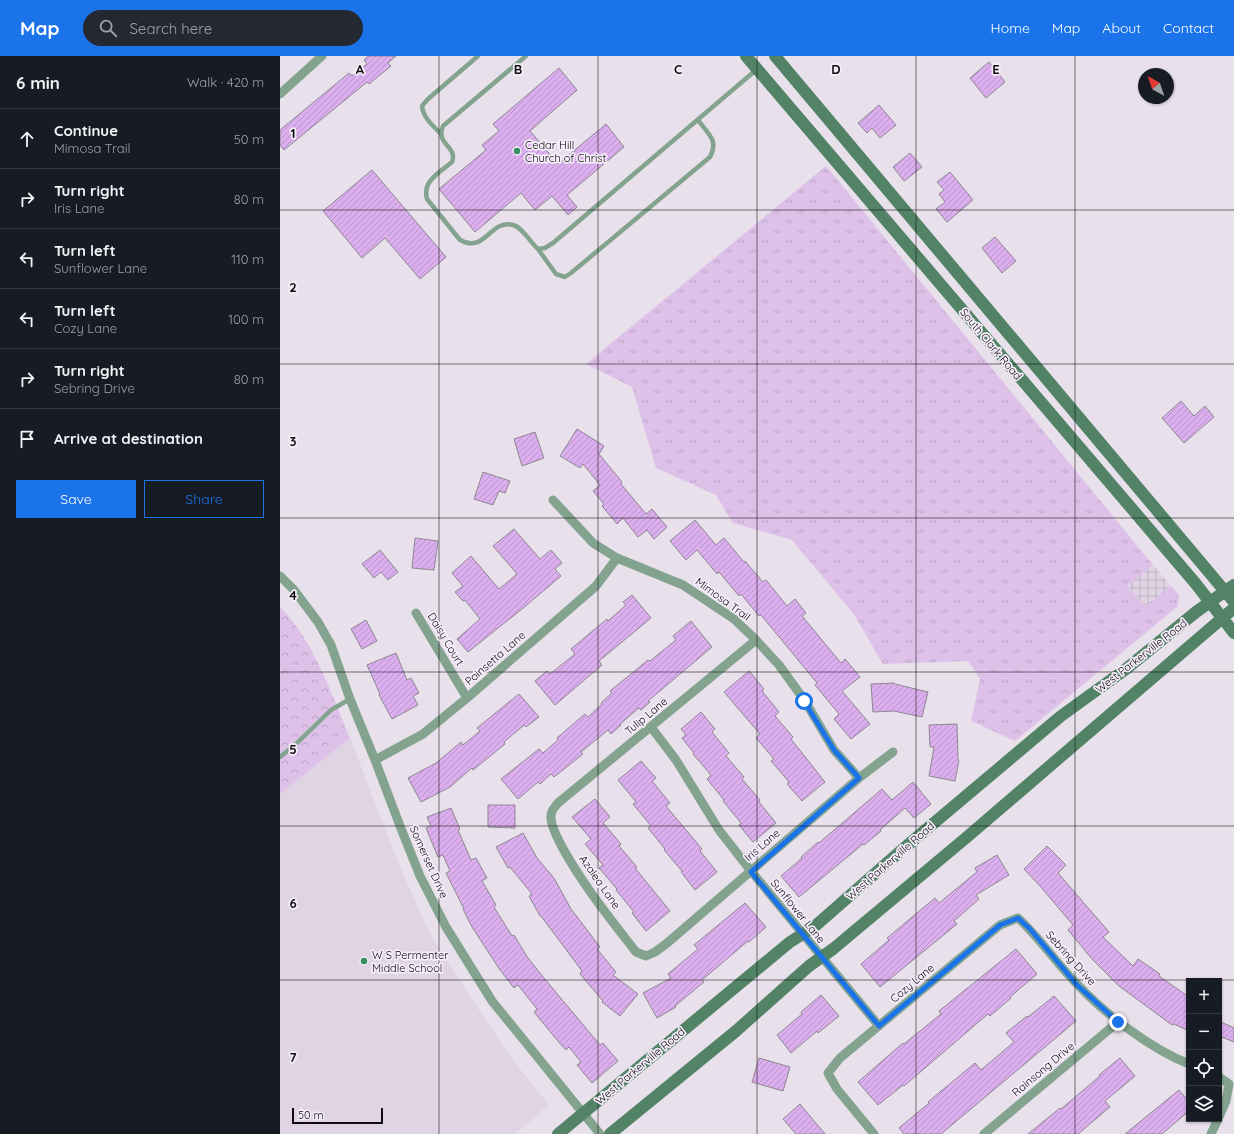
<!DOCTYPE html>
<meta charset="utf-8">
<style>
:root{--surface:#171b24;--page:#242831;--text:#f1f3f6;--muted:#9ea1a6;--line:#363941;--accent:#1a73e8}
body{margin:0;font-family:Quicksand,sans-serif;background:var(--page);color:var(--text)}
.controls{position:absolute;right:12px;bottom:12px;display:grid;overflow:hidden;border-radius:0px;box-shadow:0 1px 3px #0004}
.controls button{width:36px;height:36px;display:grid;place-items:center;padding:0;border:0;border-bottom:1px solid var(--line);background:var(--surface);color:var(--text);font:20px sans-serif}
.compass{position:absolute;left:858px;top:12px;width:36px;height:36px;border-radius:50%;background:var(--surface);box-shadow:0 1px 3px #0004;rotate:320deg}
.scale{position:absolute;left:12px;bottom:10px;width:91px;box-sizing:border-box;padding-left:4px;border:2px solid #0e0c0f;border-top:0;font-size:11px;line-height:14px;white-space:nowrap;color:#0e0c0f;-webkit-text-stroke:3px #f5edf9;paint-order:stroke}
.stop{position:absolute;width:12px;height:12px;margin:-9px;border:3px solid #1a73e8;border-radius:50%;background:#fff}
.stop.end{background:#1a73e8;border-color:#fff;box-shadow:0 1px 4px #0008}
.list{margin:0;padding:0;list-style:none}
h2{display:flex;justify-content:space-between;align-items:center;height:52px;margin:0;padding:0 16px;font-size:17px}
h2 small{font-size:13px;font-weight:400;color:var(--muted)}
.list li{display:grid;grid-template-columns:26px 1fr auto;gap:12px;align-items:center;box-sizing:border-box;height:60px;padding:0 16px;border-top:1px solid var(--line)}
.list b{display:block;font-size:15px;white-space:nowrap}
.list p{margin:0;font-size:13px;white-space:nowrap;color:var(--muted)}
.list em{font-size:13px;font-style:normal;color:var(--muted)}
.actions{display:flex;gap:8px;padding:12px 16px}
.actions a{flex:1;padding:9px 0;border:1px solid var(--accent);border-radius:0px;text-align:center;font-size:14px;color:var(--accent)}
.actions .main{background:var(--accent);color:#fff}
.icon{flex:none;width:22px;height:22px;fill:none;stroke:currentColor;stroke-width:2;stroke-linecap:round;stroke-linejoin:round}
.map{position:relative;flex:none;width:954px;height:1078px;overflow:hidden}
header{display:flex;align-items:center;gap:24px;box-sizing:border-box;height:56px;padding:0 20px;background:var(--accent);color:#fff}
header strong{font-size:19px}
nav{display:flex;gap:22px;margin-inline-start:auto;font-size:14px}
.search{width:280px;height:36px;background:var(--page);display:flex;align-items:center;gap:10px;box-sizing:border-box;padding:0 14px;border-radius:22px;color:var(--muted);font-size:15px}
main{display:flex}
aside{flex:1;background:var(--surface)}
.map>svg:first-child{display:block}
.built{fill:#dfd3e4}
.industrial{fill:url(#industrial-grid)}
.grass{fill:url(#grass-tufts)}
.park{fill:url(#park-crowns)}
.building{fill:url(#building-hatch);stroke:#8e8791}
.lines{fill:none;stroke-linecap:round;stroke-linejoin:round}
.lane{stroke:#83a38f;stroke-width:4.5}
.street{stroke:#83a38f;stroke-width:9}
.secondary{stroke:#528367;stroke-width:12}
.route{stroke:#1a73e8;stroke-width:5}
.grid{fill:none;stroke:#0e0c0f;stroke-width:1;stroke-opacity:0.55}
.poi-dot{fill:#368e62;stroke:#f5edf9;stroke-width:1.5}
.labels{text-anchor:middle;stroke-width:3.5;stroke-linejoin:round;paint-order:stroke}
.poi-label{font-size:11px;fill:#0e0c0f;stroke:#f5edf9;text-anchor:start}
.street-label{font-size:11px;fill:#0e0c0f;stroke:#f5edf9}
.grid-label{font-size:13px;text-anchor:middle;font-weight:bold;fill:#0e0c0f;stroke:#f5edf9;stroke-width:3.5;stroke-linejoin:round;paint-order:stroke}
</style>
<header>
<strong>Map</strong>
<div class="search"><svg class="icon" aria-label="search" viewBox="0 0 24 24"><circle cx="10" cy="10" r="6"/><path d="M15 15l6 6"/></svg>Search here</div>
<nav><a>Home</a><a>Map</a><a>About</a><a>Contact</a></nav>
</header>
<main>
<aside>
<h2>6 min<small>Walk · 420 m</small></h2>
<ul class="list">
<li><svg class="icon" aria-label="ahead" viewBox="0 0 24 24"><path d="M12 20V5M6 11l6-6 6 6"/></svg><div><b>Continue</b><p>Mimosa Trail</p></div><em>50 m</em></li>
<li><svg class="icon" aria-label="right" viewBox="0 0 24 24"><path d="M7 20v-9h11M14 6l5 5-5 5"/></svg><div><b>Turn right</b><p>Iris Lane</p></div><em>80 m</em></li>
<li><svg class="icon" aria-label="left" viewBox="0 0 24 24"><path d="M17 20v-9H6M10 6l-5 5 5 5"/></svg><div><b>Turn left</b><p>Sunflower Lane</p></div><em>110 m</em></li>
<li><svg class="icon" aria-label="left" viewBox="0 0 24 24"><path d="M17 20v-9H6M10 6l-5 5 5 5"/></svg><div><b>Turn left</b><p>Cozy Lane</p></div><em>100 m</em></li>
<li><svg class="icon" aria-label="right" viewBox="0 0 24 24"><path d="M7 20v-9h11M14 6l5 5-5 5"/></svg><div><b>Turn right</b><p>Sebring Drive</p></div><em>80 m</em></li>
<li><svg class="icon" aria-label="arrive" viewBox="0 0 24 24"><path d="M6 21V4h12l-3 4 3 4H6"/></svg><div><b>Arrive at destination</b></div></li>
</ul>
<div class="actions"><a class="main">Save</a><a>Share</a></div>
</aside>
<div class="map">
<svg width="954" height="1078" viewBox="0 0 954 1078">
<defs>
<pattern id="industrial-grid" width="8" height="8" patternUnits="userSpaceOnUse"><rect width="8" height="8" fill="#dfd3e4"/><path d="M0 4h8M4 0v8" fill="none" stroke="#beb4c2"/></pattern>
<pattern id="grass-tufts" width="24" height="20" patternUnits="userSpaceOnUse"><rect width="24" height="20" fill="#ddc1e9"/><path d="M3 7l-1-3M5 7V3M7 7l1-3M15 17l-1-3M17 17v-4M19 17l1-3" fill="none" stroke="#bca5c7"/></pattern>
<pattern id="park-crowns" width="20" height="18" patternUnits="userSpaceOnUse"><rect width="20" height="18" fill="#ddc1e9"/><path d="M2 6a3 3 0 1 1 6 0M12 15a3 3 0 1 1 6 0" fill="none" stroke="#bca5c7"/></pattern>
<pattern id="building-hatch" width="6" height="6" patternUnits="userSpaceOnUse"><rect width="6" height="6" fill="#dbaeee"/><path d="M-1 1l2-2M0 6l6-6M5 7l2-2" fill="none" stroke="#bb94cb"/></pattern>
</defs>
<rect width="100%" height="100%" fill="#e8e0eb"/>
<path class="built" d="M70 682 118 806 148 874 187 936 235 1007 269 1049 235 1078H0V738Z"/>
<path class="industrial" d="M873 509 891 530 865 551 847 529Z"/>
<path class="grass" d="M546 110 873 509 847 530 865 550 891 530 899 539 898 550 735 685 691 665 700 623 688 605 603 608 573 557 512 484 453 467 436 439 376 412 352 331 306 308Z"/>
<path class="park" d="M0 551C35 587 51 637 70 682L0 738Z"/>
<path class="building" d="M88 0H116L108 7 111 10 89 28 87 26 4 94 0 89V74L69 17 72 20 87 8 84 4Z
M709 6 725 26 706 42 690 22Z
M279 12 297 34 250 75 278 108 326 68 344 91 287 139 297 151 288 159 272 140 255 154 241 137 195 176 159 133 206 94 202 89 219 75 213 68Z
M599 49 616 69 600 82 592 72 587 77 578 67Z
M630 97 642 111 624 125 613 111Z
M92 114 166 201 140 223 105 182 82 202 43 155Z
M670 116 693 144 667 166 656 153 665 146 659 138 664 134 657 126Z
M715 181 736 205 722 217 702 192Z
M901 345 914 360 925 350 934 361 904 387 882 362Z
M297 373 324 390 319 398 342 426 341 428 366 458 372 453 387 471 374 483 367 474 358 481 343 462 337 468 322 450 324 448 313 435 320 429 303 408 300 412 280 400Z
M255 376 264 402 242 410 234 383Z
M203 416 230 425 225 437 219 435 213 449 194 443Z
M415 464 436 489 444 482 464 506 465 505 483 526 486 524 507 550 515 543 526 557 522 560 561 607 565 603 580 621 562 635 590 668 571 683 554 663 559 658 535 629 537 627 481 559 479 560 461 538 459 540 439 516 437 518 417 494 406 504 390 485Z
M234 473 260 503 271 494 282 507 275 513 281 520 242 553 188 596 177 583 200 563 185 544 183 545 175 536 183 530 172 517 191 500 219 533 237 518 213 490Z
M135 482 158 485 154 514 132 512Z
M100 494 118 516 108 524 101 516 94 522 82 508Z
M352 539 371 562 319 605 322 609 275 649 255 625 267 615 270 618 295 598 291 593 327 563 328 565 346 549 343 546Z
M86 564 97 585 82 593 71 573Z
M411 565 432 591 368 645 370 646 361 654 359 652 340 668 341 669 331 678 328 674 301 696 303 698 274 721 271 718 260 728 258 726 238 743 221 723 259 693 263 697 278 684 277 682 305 658 308 661 322 648 321 647 332 637 330 635 368 604 370 605 396 584 393 580Z
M116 597 127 624 131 622 139 637 133 640 138 649 112 663 99 639 100 638 87 609Z
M469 615 484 633 482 635 499 656 495 660 513 681 511 683 545 726 522 745 507 728 509 726 491 705 494 703 476 682 480 678 444 636Z
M614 627 615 628 648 636 642 661 614 655 593 656 591 628Z
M239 638 259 661 246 671 244 669 224 686 225 688 193 714 192 712 170 731 141 746 128 722 156 707 181 686 183 689 200 675 197 672Z
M421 656 435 673 432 676 449 697 446 700 464 721 462 723 480 744 479 746 496 767 473 786 459 769 461 767 443 745 444 744 427 723 431 719 413 698 414 697 402 682 406 679 401 673Z
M677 668 678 703 679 704 675 725 649 720 654 691H650L649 669Z
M361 705 376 722 372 725 390 747 386 750 422 793 420 795 437 816 415 834 401 816 402 815 384 794 385 793 368 772 371 770 353 748 356 746 338 724Z
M633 726 651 748 634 762 625 752 600 774 601 775 584 789 583 788 519 841 501 820 522 802 521 801 538 786 539 787 602 733 612 744Z
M315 743 330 761 323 767 341 788 339 790 357 811 355 812 390 855 366 875 352 857 354 856 336 834 337 833 319 812 323 809 305 788 311 783 292 761Z
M208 749H235V772L208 771Z
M171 752 180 773 178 774 191 804 196 802 207 822 202 825 216 849 214 851 232 880 234 879 248 902 264 922 320 989 323 987 338 1005 312 1027 297 1009 301 1006 289 991 286 994 277 984 254 956 257 953 238 929 234 932 220 914 192 871 183 853H184L166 817 170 815 163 799 158 801 146 772 151 770 147 761Z
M243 777 257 802 274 822 291 853 320 891 317 893 336 916 333 919 358 938 340 960 322 946 323 945 300 918 302 915 261 860H260L249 840 252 838 230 811 228 812 216 791Z
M767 790 786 809 778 817 829 876 823 881 853 910 858 903 880 918 879 920 909 941V975L894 968 892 969 839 930 812 903 788 874 793 869 760 830 744 813Z
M717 799 729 819 696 839 699 843 674 865 677 868 600 931 581 908 609 884 607 882 655 842 659 847 697 816 695 812Z
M465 847 486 871 469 886 468 885 422 924 424 926 395 950 396 951 377 962 363 937 391 922 388 918 418 893 414 889Z
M736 893 757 918 730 941 731 942 710 960 708 958 624 1030 623 1029 598 1049 578 1026 623 987 624 988 661 958 659 955Z
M541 939 559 960 538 977 537 975 511 997 497 979 522 958 521 956Z
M774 940 796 965 661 1078H624L619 1072 649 1047 648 1046 695 1007 701 1014 734 986 726 977 747 960 748 961Z
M939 965 954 972V986L939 980Z
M479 1002 510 1011 503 1035 472 1026Z
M840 1002 855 1020 825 1045 830 1051 798 1078H748L780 1052 781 1053 820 1020 819 1019Z
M899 1034 909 1046V1055L882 1078H845Z
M520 1048 545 1078H516L503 1063Z"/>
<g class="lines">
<path class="lane" d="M246 0 163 70C155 89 178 90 172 106 159 117 142 125 147 143L180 184C205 198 210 163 233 169 242 171 251 187 258 193L265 192 273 187 476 14
M160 77C152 69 143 61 142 50L148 43 198 0
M258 193 276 218 285 221 291 217 430 101C439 84 428 78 418 64
M0 701 16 688 51 654 70 643"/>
<path class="street" d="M0 38 42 0
M273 444 313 487 337 502 403 529 454 563 476 584 499 609 525 645 554 694 579 722
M0 520 14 534 38 566 51 589 70 643 95 704 120 770 140 820 166 871 212 945 320 1078
M136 557 187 642
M476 584 278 747C274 752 270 756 271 763 272 772 277 781 281 789 302 828 329 861 356 896L366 900 375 896 386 888 579 722 613 696
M371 671 396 704 439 774 471 815 599 970
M95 704 143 678 187 642 316 530 337 502
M939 1021 949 1028 946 1045 939 1061
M594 1078 557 1033 548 1017 560 1002 720 869 738 862C760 882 776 907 797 928 825 958 871 993 909 1008
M704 1078 838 966
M931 1078 938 1063"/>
<path class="secondary" d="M466 0 916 528 954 577
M495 0 954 546
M278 1078 510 886 534 871 623 793 781 660 846 613 916 556 954 529
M330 1078 456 975 529 910 553 893 687 781 954 552"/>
</g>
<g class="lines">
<path class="route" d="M524 645 554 694 579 722 471 816 599 970 720 869 738 862 750 873 797 929 838 966"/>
</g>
<path class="grid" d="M159 0V1078M318 0V1078M477 0V1078M636 0V1078M795 0V1078M0 154H954M0 308H954M0 462H954M0 616H954M0 770H954M0 924H954"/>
<g class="poi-dot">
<circle cx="237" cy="95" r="4"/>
<circle cx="84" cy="905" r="4"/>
</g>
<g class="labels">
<g class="poi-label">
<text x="245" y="93">Cedar Hill<tspan x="245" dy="13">Church of Christ</tspan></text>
<text x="92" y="903">W S Permenter<tspan x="92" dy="13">Middle School</tspan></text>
</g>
<g class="street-label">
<text transform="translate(711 288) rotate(50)" y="4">South Clark Road</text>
<text transform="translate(443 543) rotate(36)" y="4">Mimosa Trail</text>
<text transform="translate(166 583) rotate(59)" y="4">Daisy Court</text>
<text transform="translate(861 600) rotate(-38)" y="4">West Parkerville Road</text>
<text transform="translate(215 602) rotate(-41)" y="4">Poinsetta Lane</text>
<text transform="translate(366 660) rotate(-40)" y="4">Tulip Lane</text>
<text transform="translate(482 789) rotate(-41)" y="4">Iris Lane</text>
<text transform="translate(610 805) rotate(-41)" y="4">West Parkerville Road</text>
<text transform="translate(149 806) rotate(66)" y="4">Somerset Drive</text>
<text transform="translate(320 826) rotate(55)" y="4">Azalea Lane</text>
<text transform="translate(518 855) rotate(51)" y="4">Sunflower Lane</text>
<text transform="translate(791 902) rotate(48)" y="4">Sebring Drive</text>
<text transform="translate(632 927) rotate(-40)" y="4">Cozy Lane</text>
<text transform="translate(360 1010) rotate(-40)" y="4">West Parkerville Road</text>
<text transform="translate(763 1013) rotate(-40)" y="4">Rainsong Drive</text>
</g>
</g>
<g class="grid-label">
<text x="80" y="18">A</text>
<text x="238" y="18">B</text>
<text x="398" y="18">C</text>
<text x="556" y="18">D</text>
<text x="716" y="18">E</text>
<text x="13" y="82">1</text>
<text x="13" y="236">2</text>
<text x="13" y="390">3</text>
<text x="13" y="544">4</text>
<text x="13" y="698">5</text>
<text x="13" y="852">6</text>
<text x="13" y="1006">7</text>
</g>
</svg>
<div class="controls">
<button>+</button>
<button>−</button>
<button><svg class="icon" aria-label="locate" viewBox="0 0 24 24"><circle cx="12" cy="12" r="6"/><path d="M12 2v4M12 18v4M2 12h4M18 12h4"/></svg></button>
<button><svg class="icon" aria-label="layers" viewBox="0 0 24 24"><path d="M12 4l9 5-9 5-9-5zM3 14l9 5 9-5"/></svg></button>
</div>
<svg class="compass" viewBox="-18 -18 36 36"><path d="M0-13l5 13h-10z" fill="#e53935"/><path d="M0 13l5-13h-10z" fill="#9ea1a6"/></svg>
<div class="scale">50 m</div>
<div class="stop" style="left:524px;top:645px"></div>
<div class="stop end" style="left:838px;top:966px"></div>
</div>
</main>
